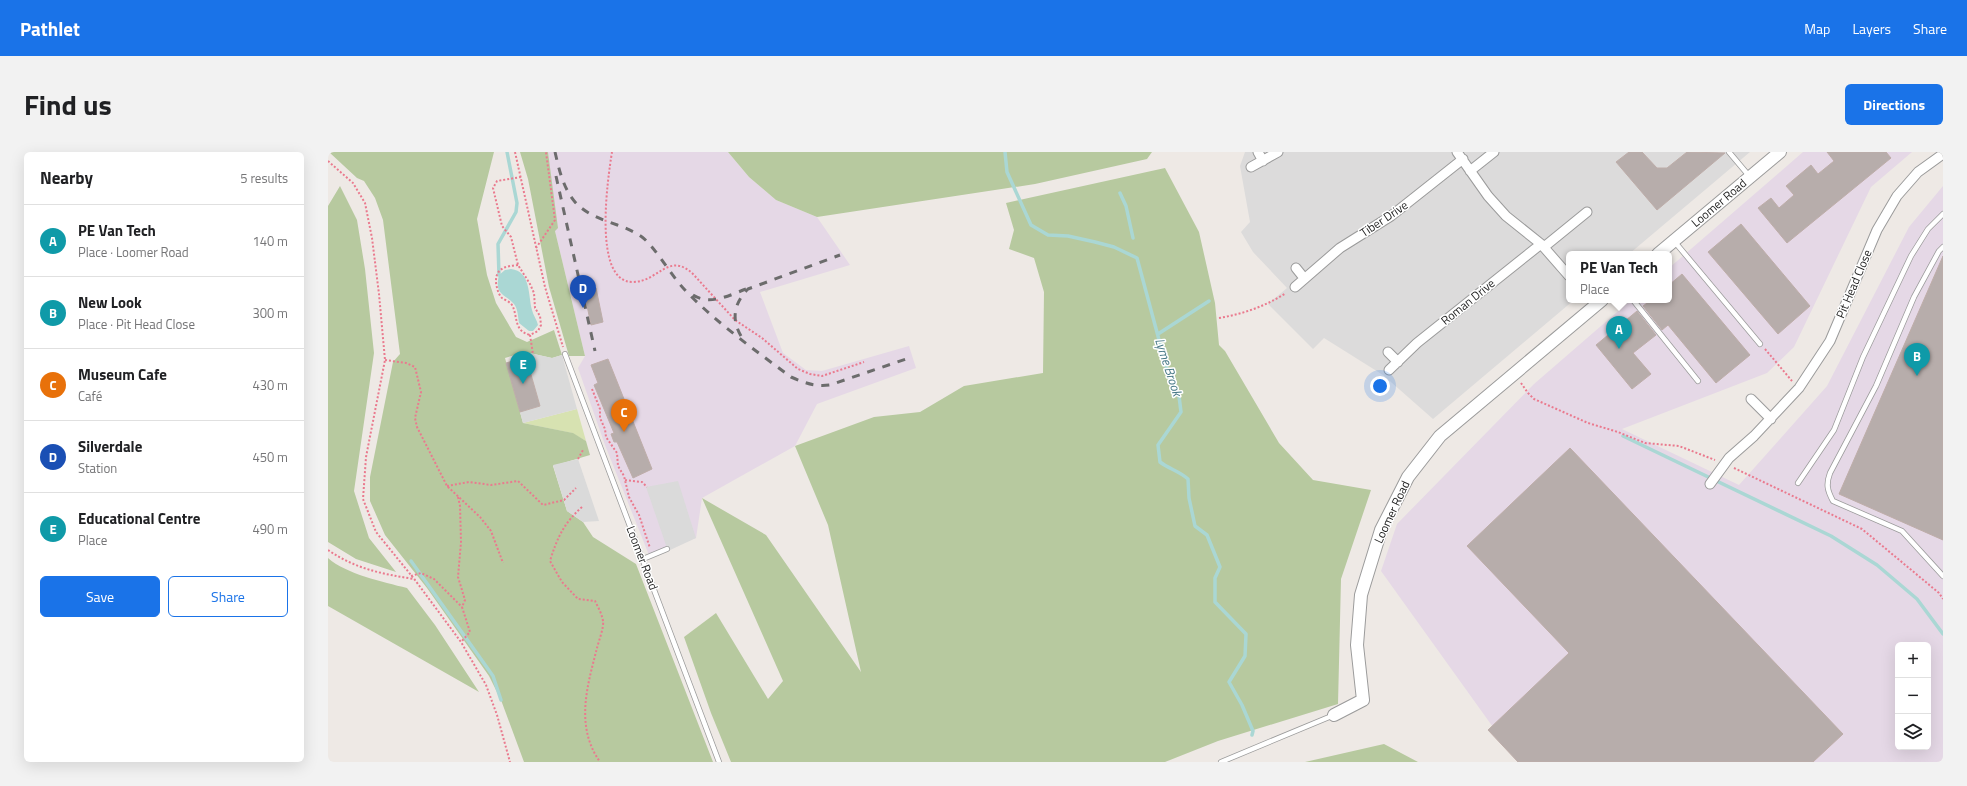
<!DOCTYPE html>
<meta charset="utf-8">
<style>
:root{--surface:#fff;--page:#f2f2f2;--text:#202124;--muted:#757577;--line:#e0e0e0;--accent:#1a73e8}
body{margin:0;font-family:"Titillium Web",sans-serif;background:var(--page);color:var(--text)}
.controls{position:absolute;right:12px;bottom:12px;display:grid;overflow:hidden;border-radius:6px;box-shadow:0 4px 16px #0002}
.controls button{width:36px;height:36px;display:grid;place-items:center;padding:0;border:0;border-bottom:1px solid var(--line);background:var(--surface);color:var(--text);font:20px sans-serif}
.you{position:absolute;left:1052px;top:234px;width:14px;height:14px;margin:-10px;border:3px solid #fff;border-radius:50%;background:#1a73e8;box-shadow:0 0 0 6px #1a73e833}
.badge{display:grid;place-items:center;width:26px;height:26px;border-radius:50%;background:var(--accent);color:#fff;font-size:13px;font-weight:700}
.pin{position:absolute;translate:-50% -33px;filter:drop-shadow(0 1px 2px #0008)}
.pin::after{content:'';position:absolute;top:21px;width:14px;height:12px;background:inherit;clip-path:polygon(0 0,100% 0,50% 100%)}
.popup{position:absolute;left:1238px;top:99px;width:106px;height:52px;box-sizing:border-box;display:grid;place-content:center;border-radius:6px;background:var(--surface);filter:drop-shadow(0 1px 3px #0005);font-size:13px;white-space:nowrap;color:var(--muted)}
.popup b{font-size:15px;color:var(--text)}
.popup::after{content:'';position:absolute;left:50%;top:100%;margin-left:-8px;border:8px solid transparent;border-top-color:var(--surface)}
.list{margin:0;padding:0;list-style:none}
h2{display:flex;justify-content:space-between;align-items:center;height:52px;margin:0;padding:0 16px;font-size:17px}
h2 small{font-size:13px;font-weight:400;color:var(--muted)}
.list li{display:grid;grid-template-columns:26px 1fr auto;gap:12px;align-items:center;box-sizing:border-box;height:72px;padding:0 16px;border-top:1px solid var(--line)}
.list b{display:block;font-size:15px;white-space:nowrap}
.list p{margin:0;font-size:13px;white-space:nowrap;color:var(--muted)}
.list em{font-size:13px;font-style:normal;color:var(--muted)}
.actions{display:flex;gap:8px;padding:12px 16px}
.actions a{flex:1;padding:9px 0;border:1px solid var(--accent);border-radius:6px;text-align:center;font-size:14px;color:var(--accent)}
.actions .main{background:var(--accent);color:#fff}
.icon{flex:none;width:22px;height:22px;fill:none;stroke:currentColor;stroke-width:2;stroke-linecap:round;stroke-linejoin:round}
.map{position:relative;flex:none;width:1615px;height:610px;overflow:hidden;border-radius:6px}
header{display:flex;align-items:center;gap:24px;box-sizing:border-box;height:56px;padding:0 20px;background:var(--accent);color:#fff}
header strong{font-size:19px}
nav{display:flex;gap:22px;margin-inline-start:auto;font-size:14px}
.intro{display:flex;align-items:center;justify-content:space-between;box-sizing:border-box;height:96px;padding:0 24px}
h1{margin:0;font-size:28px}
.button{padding:10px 18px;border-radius:6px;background:var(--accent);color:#fff;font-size:14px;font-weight:700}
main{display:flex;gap:24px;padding:0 24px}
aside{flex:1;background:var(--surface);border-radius:6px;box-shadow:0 4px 16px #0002}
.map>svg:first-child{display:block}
.residential{fill:#dcdbdb}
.industrial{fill:#e5d8e6;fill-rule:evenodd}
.grass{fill:#d7e2b1}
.forest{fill:#b7c99f}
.parking{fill:#dadada}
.water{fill:#aad7d4}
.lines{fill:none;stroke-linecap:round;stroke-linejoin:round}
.stream{stroke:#aad7d4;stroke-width:3.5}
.building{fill:#b7adab;stroke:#beada9}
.service-casing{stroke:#9b9b9b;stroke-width:6}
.minor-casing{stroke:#9b9b9b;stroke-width:11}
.tertiary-casing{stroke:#9b9b9b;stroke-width:14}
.path{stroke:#ea7a8e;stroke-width:2;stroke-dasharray:2 2;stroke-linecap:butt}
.service{stroke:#fff;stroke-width:4.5}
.minor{stroke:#fff;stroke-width:9}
.tertiary{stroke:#fff;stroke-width:12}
.rail{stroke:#6c6c6c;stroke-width:3;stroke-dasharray:8 8;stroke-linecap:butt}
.labels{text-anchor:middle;stroke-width:3;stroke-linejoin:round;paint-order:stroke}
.street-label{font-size:12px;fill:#1e1e1e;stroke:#fff}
.water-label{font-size:13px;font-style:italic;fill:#477886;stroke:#fff}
</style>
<header>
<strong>Pathlet</strong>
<nav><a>Map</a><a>Layers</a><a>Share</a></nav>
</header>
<div class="intro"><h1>Find us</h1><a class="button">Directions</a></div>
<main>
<aside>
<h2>Nearby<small>5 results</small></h2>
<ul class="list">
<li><span class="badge" style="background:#0f9aa8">A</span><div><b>PE Van Tech</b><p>Place · Loomer Road</p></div><em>140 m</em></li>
<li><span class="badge" style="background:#0f9aa8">B</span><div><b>New Look</b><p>Place · Pit Head Close</p></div><em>300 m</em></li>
<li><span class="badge" style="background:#e8710a">C</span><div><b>Museum Cafe</b><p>Café</p></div><em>430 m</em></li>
<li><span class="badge" style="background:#1a4fb4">D</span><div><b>Silverdale</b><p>Station</p></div><em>450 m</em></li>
<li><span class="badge" style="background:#0f9aa8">E</span><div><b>Educational Centre</b><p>Place</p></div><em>490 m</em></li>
</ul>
<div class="actions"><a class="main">Save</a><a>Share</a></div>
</aside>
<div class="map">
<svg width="1615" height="610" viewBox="0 0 1615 610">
<rect width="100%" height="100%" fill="#eee9e5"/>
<path class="residential" d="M917 0H1422L1301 102H1241V148H1246L1105 267 1055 223 996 186 985 197 940 152 959 136 925 100 913 80 922 70 912 14Z"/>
<path class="industrial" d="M220 0H400L421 25 448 48 489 65 522 113 432 140 455 201 478 218 494 219 581 194 588 216 489 252 467 294 374 346 368 386 321 403 277 293 250 216 257 204 227 79Z
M1475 0H1584L1543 35 1466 195 1439 221 1294 277 1411 333 1499 234 1581 75 1615 34V610H1190L1053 419 1069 372 1206 232 1303 148H1341V116ZM1570 493H1600V595H1570Z"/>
<path class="grass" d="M249 257 258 289 244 281 195 271Z"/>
<path class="forest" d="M1 0H166L149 67 159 123 168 151 188 185 199 190 226 178 234 203 224 206 197 200 177 206 195 271 245 281 258 289 262 303 225 314 239 359 255 370 265 385 308 412 385 610H196L173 548 161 524 99 436 57 383 42 349V325L65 210 72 202 55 68 47 46 36 29 29 26Z
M192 0H220L230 76 227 79 257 204H241L221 135 200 27Z
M400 0H824L819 7 707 32 489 65 448 48 421 25Z
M837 16 871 80 887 151 891 193 897 199 951 291 985 328 1043 338 1013 427 1010 552 890 589 837 610H403L383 561 356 485 388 461 440 547 455 529 374 346 438 383 533 520 500 373 467 294 546 265 592 260 636 234 715 221 716 140 706 106 681 97 686 78 678 51Z
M12 34 29 68 37 117 46 201 26 339 41 386 68 420 28 407 0 390V54Z
M0 406C18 422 55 430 79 436L107 473 151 540 0 454Z
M1056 592 1090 610H977Z"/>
<path class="parking" d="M197 200 224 206 234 203 249 257 195 271 192 260 212 254Z
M250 307 271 369 255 370 239 359 225 313Z
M350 329 368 386 340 399 318 335Z"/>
<path class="water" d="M183 117C203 119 200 143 204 158 205 163 209 168 210 173L205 179H201L191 171C190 165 190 157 186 152 177 141 166 144 171 123L177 118Z"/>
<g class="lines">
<path class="stream" d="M677 0 679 20 703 73 720 83 740 84 767 90 786 95 809 106 841 225 851 244 853 260 830 293 832 310C841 317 851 319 860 327L861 346 867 374 879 383 892 415 887 426V450L918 482 917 504 901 530 914 553 925 579 924 583
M792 41 798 54 805 86
M171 123 170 92 188 60 189 51 179 0
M830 182 881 149
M1295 284 1503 384 1549 413 1589 447 1615 482
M83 409 165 524 173 548"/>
</g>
<path class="building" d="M1301 0H1314L1329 16H1339L1359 0 1397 1 1329 58 1288 10Z
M1499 0H1558L1563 6 1459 91 1430 56 1443 46 1451 56 1466 43 1458 34 1483 13 1490 22 1506 9Z
M1413 72 1482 154 1450 182 1380 100Z
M1615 104V388L1511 342Z
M1354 122 1422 203 1388 231 1340 173 1334 178 1315 154 1323 148H1341V133Z
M268 136 275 170 263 173 256 139Z
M1309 159 1328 183 1305 201 1323 222 1304 237 1268 193Z
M198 205 212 254 192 260 178 211Z
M280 207 324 317 305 326 289 290H286L283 282 286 281 266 233 270 231 263 213Z
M1242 296 1515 582 1485 610H1190L1160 578 1241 501 1139 394Z"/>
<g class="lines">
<defs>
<path id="service" d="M1401 0 1422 25
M1346 89 1432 192
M1615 95 1611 99 1586 145 1548 234 1502 321C1498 332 1499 338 1505 349L1574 379 1615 424
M1305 148 1370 229
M237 202 391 610
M1470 331 1506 278 1535 205 1583 104 1600 77 1615 62
M315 407 339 397
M893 610 1006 563"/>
<path id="minor" d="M930 0 935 9
M1129 0 1160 44 1178 64 1213 92 1241 124
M923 15 950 0
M1142 19 1166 0
M1216 95 1259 60
M968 116 976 126
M967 135 1012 96 1063 64 1135 7
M1060 200 1070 210
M1061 218 1089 191 1213 92
M1423 247 1443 267
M1382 332 1401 306 1426 284 1471 236 1502 189 1549 78 1569 44 1590 20 1615 2"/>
<path id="tertiary" d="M1330 102 1452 0
M1006 563 1035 548 1029 493 1033 443 1053 378 1080 325 1112 284 1274 148"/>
</defs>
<use href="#service" class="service-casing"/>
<use href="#minor" class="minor-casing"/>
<use href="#tertiary" class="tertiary-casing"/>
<path class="path" d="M187 0 217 135 235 195
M284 0C280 25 264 131 305 130 330 130 341 99 365 122L407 168 434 186 470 217 482 222 494 224 536 210
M0 9 25 31 37 51 44 86 51 142 57 208 38 305 35 347 48 380 87 428 133 490 158 533 169 563 182 610
M193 25 169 29 165 36 174 74 183 85 190 113 202 132 206 141 207 156 212 164 213 173 210 179 202 183 205 202
M208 96 227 68 218 0
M190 113C178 114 167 116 168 131 169 136 170 142 174 146 177 148 182 150 184 153 190 163 185 179 202 183
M891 166C915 162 938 154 958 141
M1437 197 1464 229
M57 208 78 211 87 215 93 240 87 266 89 275 119 334 152 365 163 379 175 411
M1193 231 1200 241 1206 247 1260 271 1290 280 1317 291 1351 294 1387 308
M264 237 272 257V266L277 277 278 285 289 301 290 314 296 324 301 345 311 363 322 396
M250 307 255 298
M1406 316 1534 377 1611 441 1615 447
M297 328 314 330 319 335
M119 334 141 330 163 333 190 329 215 353 236 348 248 336
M130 345 132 354 133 390 130 425 137 448 134 455 142 480 133 490
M254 355C236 371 229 386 222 409L234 430 250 447 267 449C270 455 274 462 275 469 276 476 271 488 269 496 259 535 247 574 272 610
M0 398C28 417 54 422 86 427
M83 424 93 421 106 427 134 455"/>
<use href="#service" class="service"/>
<use href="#minor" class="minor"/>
<use href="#tertiary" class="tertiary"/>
<path class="rail" d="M227 0C231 17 235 36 247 50 265 70 293 70 314 85 328 96 342 122 356 137 386 169 428 199 463 225 477 231 487 235 502 233L581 206
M228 24 267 199
M365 143C382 154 402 143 418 137
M413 184C403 167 406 151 420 137L512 103"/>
</g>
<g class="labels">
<g class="street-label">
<text transform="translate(1391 51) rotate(-40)" y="4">Loomer Road</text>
<text transform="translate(1056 67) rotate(-34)" y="4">Tiber Drive</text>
<text transform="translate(1526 132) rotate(-67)" y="4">Pit Head Close</text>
<text transform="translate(1140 150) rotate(-39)" y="4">Roman Drive</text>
<text transform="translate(1064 360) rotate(-65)" y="4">Loomer Road</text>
<text transform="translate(314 406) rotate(69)" y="4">Loomer Road</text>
</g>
<g class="water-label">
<text transform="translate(841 215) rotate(72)" y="5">Lyme Brook</text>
</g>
</g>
</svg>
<div class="controls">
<button>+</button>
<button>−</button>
<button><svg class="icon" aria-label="layers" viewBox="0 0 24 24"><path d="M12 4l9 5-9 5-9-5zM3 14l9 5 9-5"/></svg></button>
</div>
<div class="you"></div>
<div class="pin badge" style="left:1291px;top:197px;background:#0f9aa8">A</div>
<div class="popup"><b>PE Van Tech</b>Place</div>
<div class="pin badge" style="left:1589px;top:224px;background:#0f9aa8">B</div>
<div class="pin badge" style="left:296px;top:280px;background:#e8710a">C</div>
<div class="pin badge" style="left:255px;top:156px;background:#1a4fb4">D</div>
<div class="pin badge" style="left:195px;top:232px;background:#0f9aa8">E</div>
</div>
</main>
